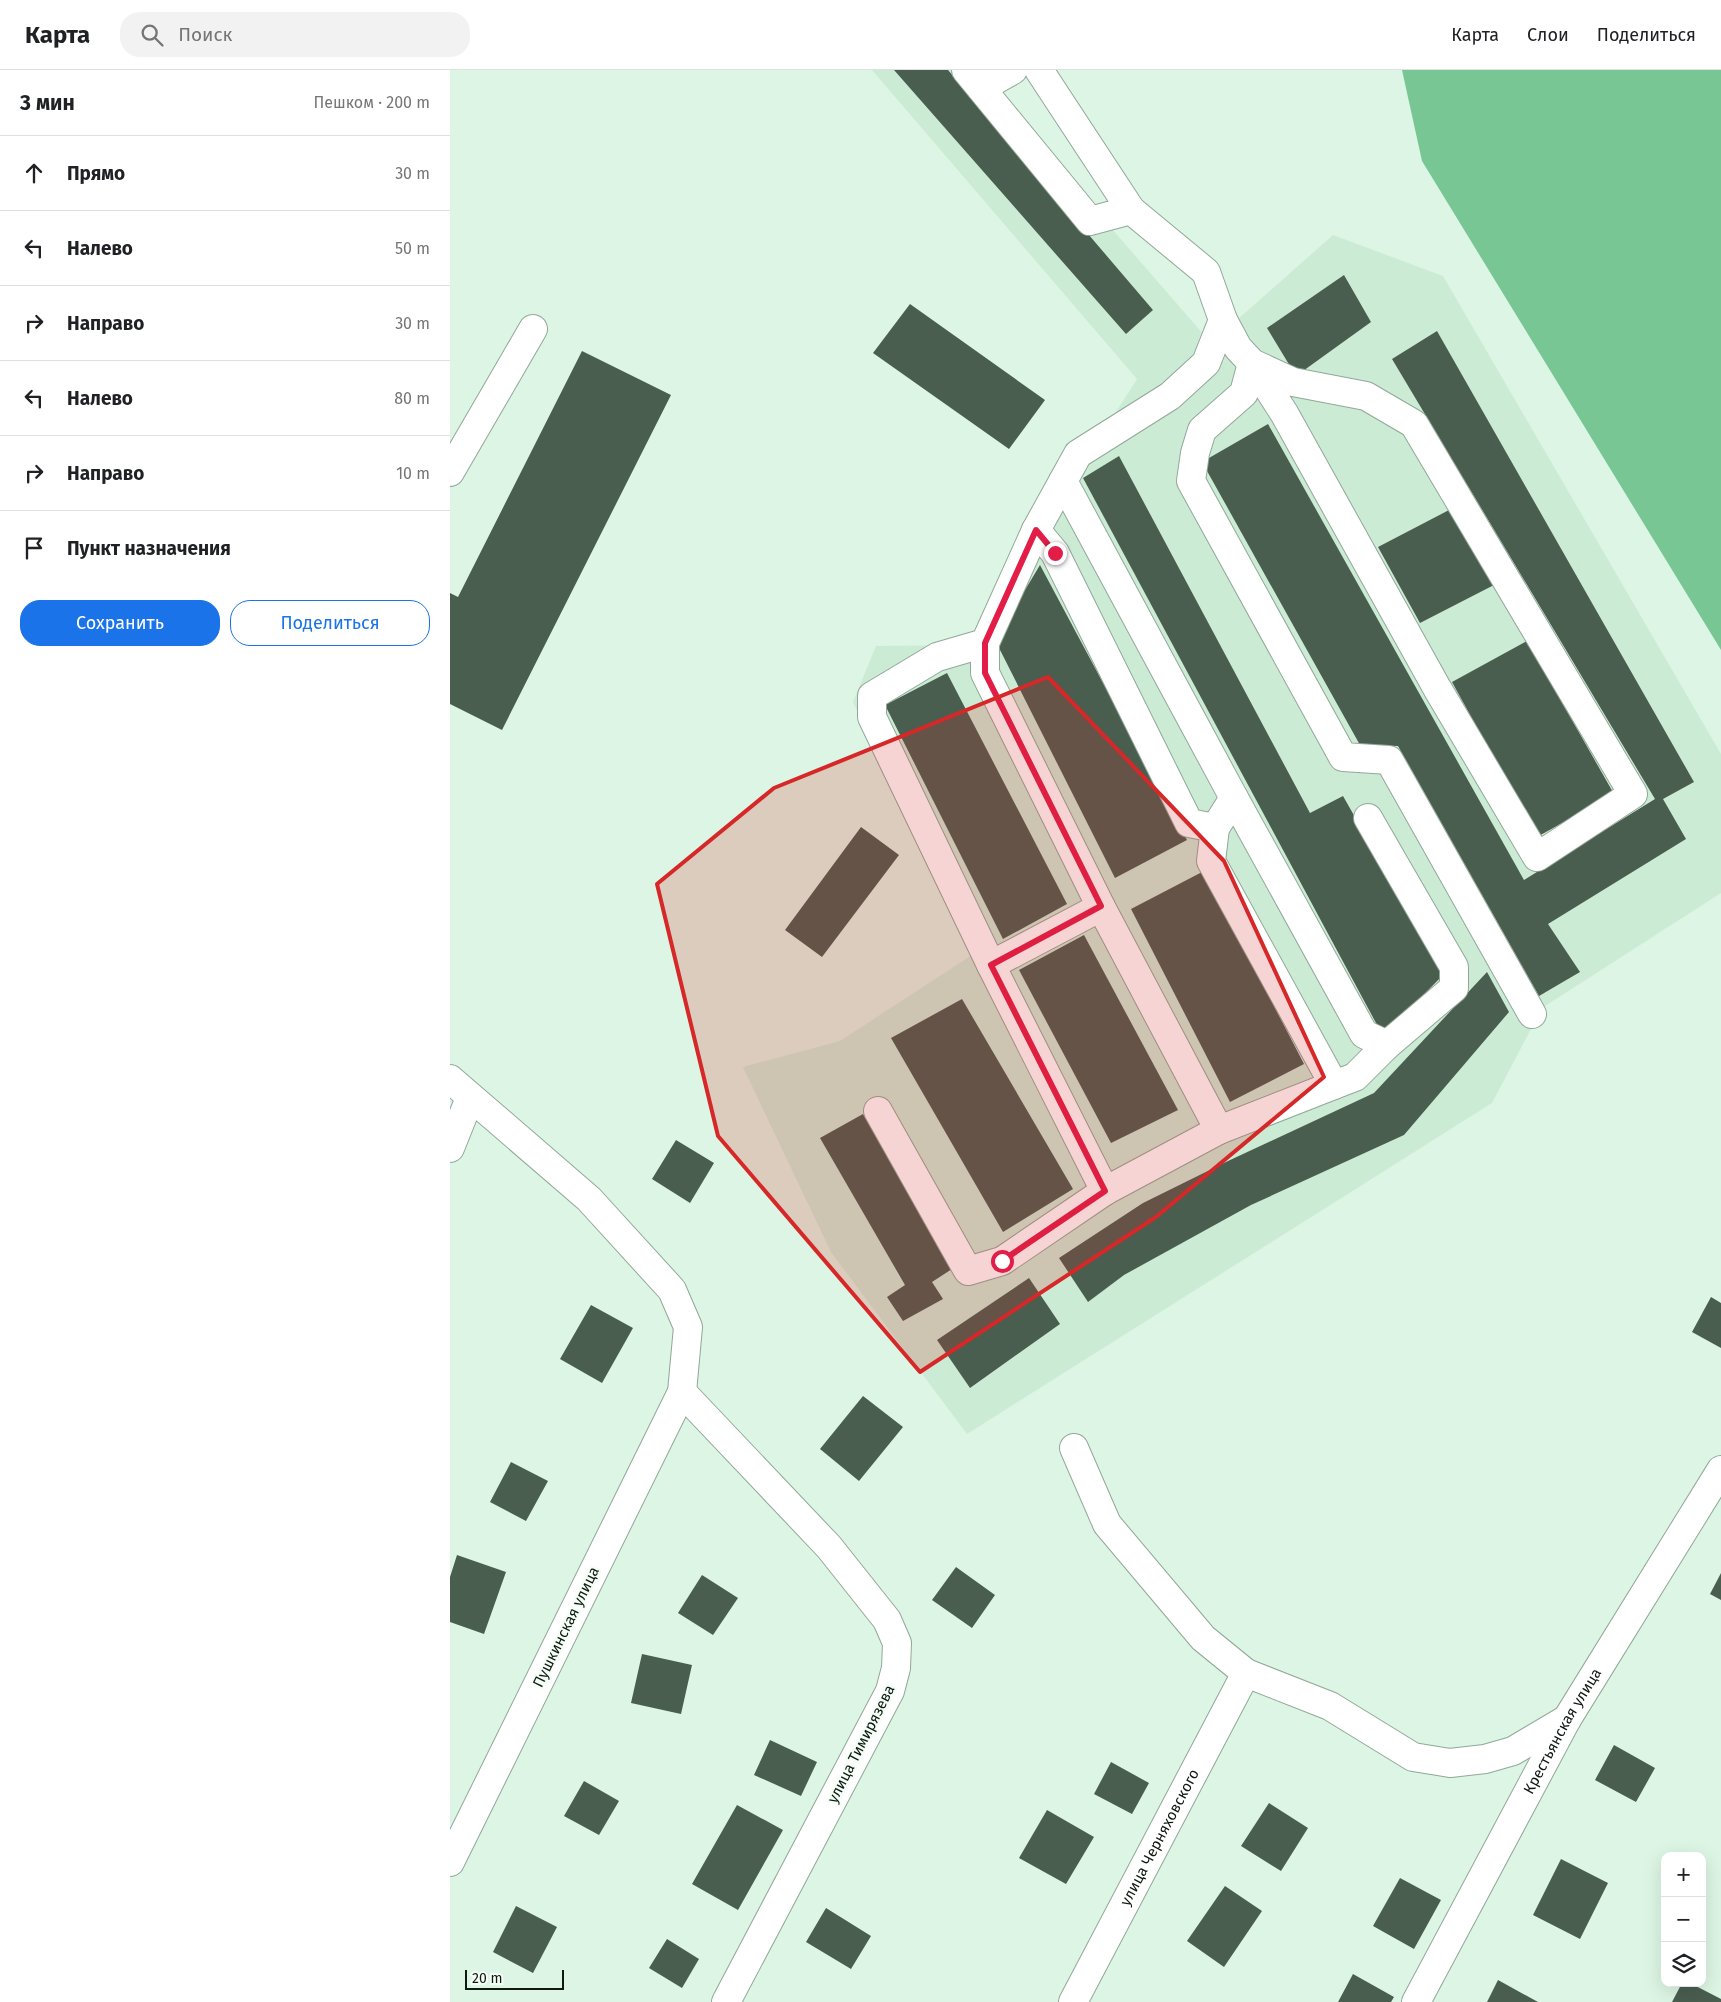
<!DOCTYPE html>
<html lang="ru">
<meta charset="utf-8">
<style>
:root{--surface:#fff;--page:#f2f2f2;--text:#202124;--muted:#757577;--line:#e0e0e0;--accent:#1a73e8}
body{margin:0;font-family:"Fira Sans",sans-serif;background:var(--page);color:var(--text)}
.controls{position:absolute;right:15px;bottom:15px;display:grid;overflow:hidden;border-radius:10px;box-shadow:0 5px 20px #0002}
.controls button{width:45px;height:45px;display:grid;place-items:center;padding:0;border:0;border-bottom:1px solid var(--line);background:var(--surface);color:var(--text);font:25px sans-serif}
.scale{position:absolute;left:15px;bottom:12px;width:99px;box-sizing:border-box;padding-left:5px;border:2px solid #101812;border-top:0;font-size:14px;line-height:18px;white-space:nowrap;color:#101812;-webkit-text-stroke:4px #f4fef7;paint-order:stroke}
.stop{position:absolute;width:15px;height:15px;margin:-11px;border:4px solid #e11d48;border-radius:50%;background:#fff}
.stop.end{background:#e11d48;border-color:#fff;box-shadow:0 1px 5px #0008}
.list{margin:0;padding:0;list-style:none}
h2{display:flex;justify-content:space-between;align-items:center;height:65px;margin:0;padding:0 20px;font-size:21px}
h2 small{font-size:16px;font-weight:400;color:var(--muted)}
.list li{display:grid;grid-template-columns:32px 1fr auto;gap:15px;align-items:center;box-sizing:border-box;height:75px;padding:0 20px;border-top:1px solid var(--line)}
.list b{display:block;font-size:19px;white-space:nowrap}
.list em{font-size:16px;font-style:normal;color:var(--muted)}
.actions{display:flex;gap:10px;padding:15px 20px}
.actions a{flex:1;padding:11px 0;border:1px solid var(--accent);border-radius:20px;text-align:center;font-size:18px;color:var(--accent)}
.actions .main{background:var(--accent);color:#fff}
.icon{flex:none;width:28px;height:28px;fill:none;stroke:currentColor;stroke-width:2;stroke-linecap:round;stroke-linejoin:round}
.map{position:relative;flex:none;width:1271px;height:1932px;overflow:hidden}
header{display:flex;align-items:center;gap:30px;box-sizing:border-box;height:70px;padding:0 25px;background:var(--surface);border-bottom:1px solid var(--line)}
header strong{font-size:24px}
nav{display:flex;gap:28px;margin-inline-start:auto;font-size:18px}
.search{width:350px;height:45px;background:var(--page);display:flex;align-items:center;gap:12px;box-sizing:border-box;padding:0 18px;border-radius:20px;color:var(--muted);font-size:19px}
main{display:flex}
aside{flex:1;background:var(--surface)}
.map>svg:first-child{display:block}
.built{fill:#ccebd5}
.forest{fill:#78c694}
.building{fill:#4a5e50}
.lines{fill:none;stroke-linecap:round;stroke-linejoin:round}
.minor-casing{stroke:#91a898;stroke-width:30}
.minor{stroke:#fff;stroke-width:28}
.route{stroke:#e11d48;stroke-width:6}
.marked{fill:#d62828;fill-opacity:0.2;stroke:#d62828;stroke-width:4;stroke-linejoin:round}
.labels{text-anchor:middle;stroke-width:5;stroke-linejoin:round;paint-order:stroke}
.street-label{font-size:15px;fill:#101812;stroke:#f4fef7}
</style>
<header>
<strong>Карта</strong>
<div class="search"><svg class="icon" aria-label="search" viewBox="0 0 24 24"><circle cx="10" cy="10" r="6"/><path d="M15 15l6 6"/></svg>Поиск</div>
<nav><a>Карта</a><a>Слои</a><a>Поделиться</a></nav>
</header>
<main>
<aside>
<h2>3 мин<small>Пешком · 200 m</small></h2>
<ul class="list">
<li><svg class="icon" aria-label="ahead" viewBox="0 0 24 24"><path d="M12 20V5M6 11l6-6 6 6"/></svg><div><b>Прямо</b></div><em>30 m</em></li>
<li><svg class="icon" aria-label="left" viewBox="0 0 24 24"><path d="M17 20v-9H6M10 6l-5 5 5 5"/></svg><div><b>Налево</b></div><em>50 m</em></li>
<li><svg class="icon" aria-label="right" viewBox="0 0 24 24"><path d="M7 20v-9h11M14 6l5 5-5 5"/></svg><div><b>Направо</b></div><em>30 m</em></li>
<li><svg class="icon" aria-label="left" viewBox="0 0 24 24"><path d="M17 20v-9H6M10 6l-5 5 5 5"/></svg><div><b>Налево</b></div><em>80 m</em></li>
<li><svg class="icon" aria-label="right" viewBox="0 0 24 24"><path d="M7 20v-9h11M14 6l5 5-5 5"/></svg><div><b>Направо</b></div><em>10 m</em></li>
<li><svg class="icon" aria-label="arrive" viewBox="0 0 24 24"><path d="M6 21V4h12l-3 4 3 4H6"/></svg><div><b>Пункт назначения</b></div></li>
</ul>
<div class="actions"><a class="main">Сохранить</a><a>Поделиться</a></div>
</aside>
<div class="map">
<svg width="1271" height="1932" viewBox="0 0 1271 1932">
<rect width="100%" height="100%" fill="#ddf5e4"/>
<path class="built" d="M422 0H524L761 273 883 165 993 206 1271 684V823L1092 938 1042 1033 517 1364 381 1182 293 997 390 971 522 885 403 632 426 576 519 575 687 309Z"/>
<path class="forest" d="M952 0H1271V580L972 91Z"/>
<path class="building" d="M444 0H498L703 240 676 264Z
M894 205 921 252 846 306 817 258Z
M460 234 595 330 559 379 423 283Z
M987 261 1244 712 1213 729 1236 769 1098 854 1130 902 1089 926 948 676 910 675 752 392 818 354 1074 810 1205 729 942 289Z
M132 281 221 325 52 660 0 634V523L8 527Z
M669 386 860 743 893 726 994 904 933 966 633 408Z
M1001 439 1044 515 970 553 928 477Z
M590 495 737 770 665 808 545 570Z
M1077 571 1164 724 1087 767 1002 612Z
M497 603 617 834 553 869 435 635Z
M411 757 449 785 372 887 335 860Z
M754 801 854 994 780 1032 681 839Z
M634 865 728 1040 661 1073 569 900Z
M1037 902 1059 942 954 1065 801 1135 674 1205 638 1232 609 1188 693 1133 778 1091 924 1023Z
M512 929 623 1119 553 1162 441 968Z
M413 1044 502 1199 482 1212 493 1229 453 1251 437 1227 455 1215 370 1068Z
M226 1070 264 1093 240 1133 202 1109Z
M579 1208 610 1254 520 1318 487 1270Z
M1261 1227 1271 1233V1278L1242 1262Z
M141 1235 183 1258 152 1313 110 1289Z
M413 1326 453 1357 409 1411 370 1379Z
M61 1392 98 1411 76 1451 40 1432Z
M7 1485 56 1502 34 1564 0 1552V1507Z
M506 1497 545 1525 522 1558 482 1530Z
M1271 1503V1530L1260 1524Z
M252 1505 288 1528 263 1565 228 1543Z
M192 1584 242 1595 231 1644 181 1633Z
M320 1670 367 1692 351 1726 304 1705Z
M1164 1675 1205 1698 1186 1732 1145 1710Z
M661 1692 699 1713 682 1744 644 1724Z
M134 1711 169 1731 149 1765 114 1746Z
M819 1733 858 1758 831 1801 791 1776Z
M287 1735 333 1760 288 1840 242 1814Z
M597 1740 644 1767 616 1814 569 1788Z
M1111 1789 1158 1813 1130 1869 1083 1845Z
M950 1808 991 1830 964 1879 923 1856Z
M775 1816 812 1841 774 1897 737 1871Z
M66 1836 107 1857 83 1903 43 1882Z
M376 1838 421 1866 401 1899 356 1872Z
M217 1869 249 1889 232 1918 199 1898Z
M903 1904 944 1927 941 1932H888Z
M1048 1910 1088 1932H1037Z
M1232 1913H1240L1271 1929V1932H1222Z"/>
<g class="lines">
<defs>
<g id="minor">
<path d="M516 0 640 151 681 140"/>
<path d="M589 0 681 140 756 202 773 250 788 278 802 293 843 312 916 326 964 354 1183 724 1087 787 987 618 834 343 802 293 794 323 752 360 745 383 741 411 893 687 939 690 1082 944"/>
<path d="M531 18 563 0"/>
<path d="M0 402 83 259"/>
<path d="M586 460 605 483 739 753 765 758 784 728 613 411"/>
<path d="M535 573V603L651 837 769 1060 884 1015"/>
<path d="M784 728 914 964 937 975 1004 918V897L918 748"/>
<path d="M765 758 761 791 884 1015 905 1007 937 975"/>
<path d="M541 895 651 837"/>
<path d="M0 1009 139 1129 222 1220 238 1257 232 1322 0 1792"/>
<path d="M428 1041 518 1201 552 1191 655 1121 769 1060"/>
<path d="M0 1078 20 1028"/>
<path d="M655 1121 541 895 422 647V626L487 587 535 573 586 460 628 384 720 326 756 293 773 250"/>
<path d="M232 1322 379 1477 437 1550 447 1573 446 1598 440 1621 276 1932"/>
<path d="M624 1378 657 1454 753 1568 796 1603 880 1636 963 1687 1000 1693 1035 1689 1063 1681 1117 1649"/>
<path id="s1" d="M623 1932 796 1603"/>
<path id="s2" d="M966 1932 1117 1649 1271 1400"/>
</g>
</defs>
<use href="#minor" class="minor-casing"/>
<use href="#minor" class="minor"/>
</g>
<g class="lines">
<path class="route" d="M552 1191 655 1121 541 895 651 836 535 603V573L586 460 605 483"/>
</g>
<path class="marked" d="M598 607 774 791 874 1007 706 1147 470 1302 268 1066 207 814 324 718Z"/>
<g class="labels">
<g class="street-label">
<text transform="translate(116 1557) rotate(-64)" y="5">Пушкинская улица</text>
<text dy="5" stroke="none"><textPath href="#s2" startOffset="308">Крестьянская улица</textPath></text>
<text transform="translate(411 1674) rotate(-63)" y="5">улица Тимирязева</text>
<text dy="5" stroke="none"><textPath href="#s1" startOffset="186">улица Черняховского</textPath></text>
</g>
</g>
</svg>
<div class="controls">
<button>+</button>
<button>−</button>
<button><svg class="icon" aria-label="layers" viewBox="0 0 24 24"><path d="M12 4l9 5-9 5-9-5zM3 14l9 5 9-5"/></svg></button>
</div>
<div class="scale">20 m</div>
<div class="stop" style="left:552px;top:1191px"></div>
<div class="stop end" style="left:605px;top:483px"></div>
</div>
</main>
